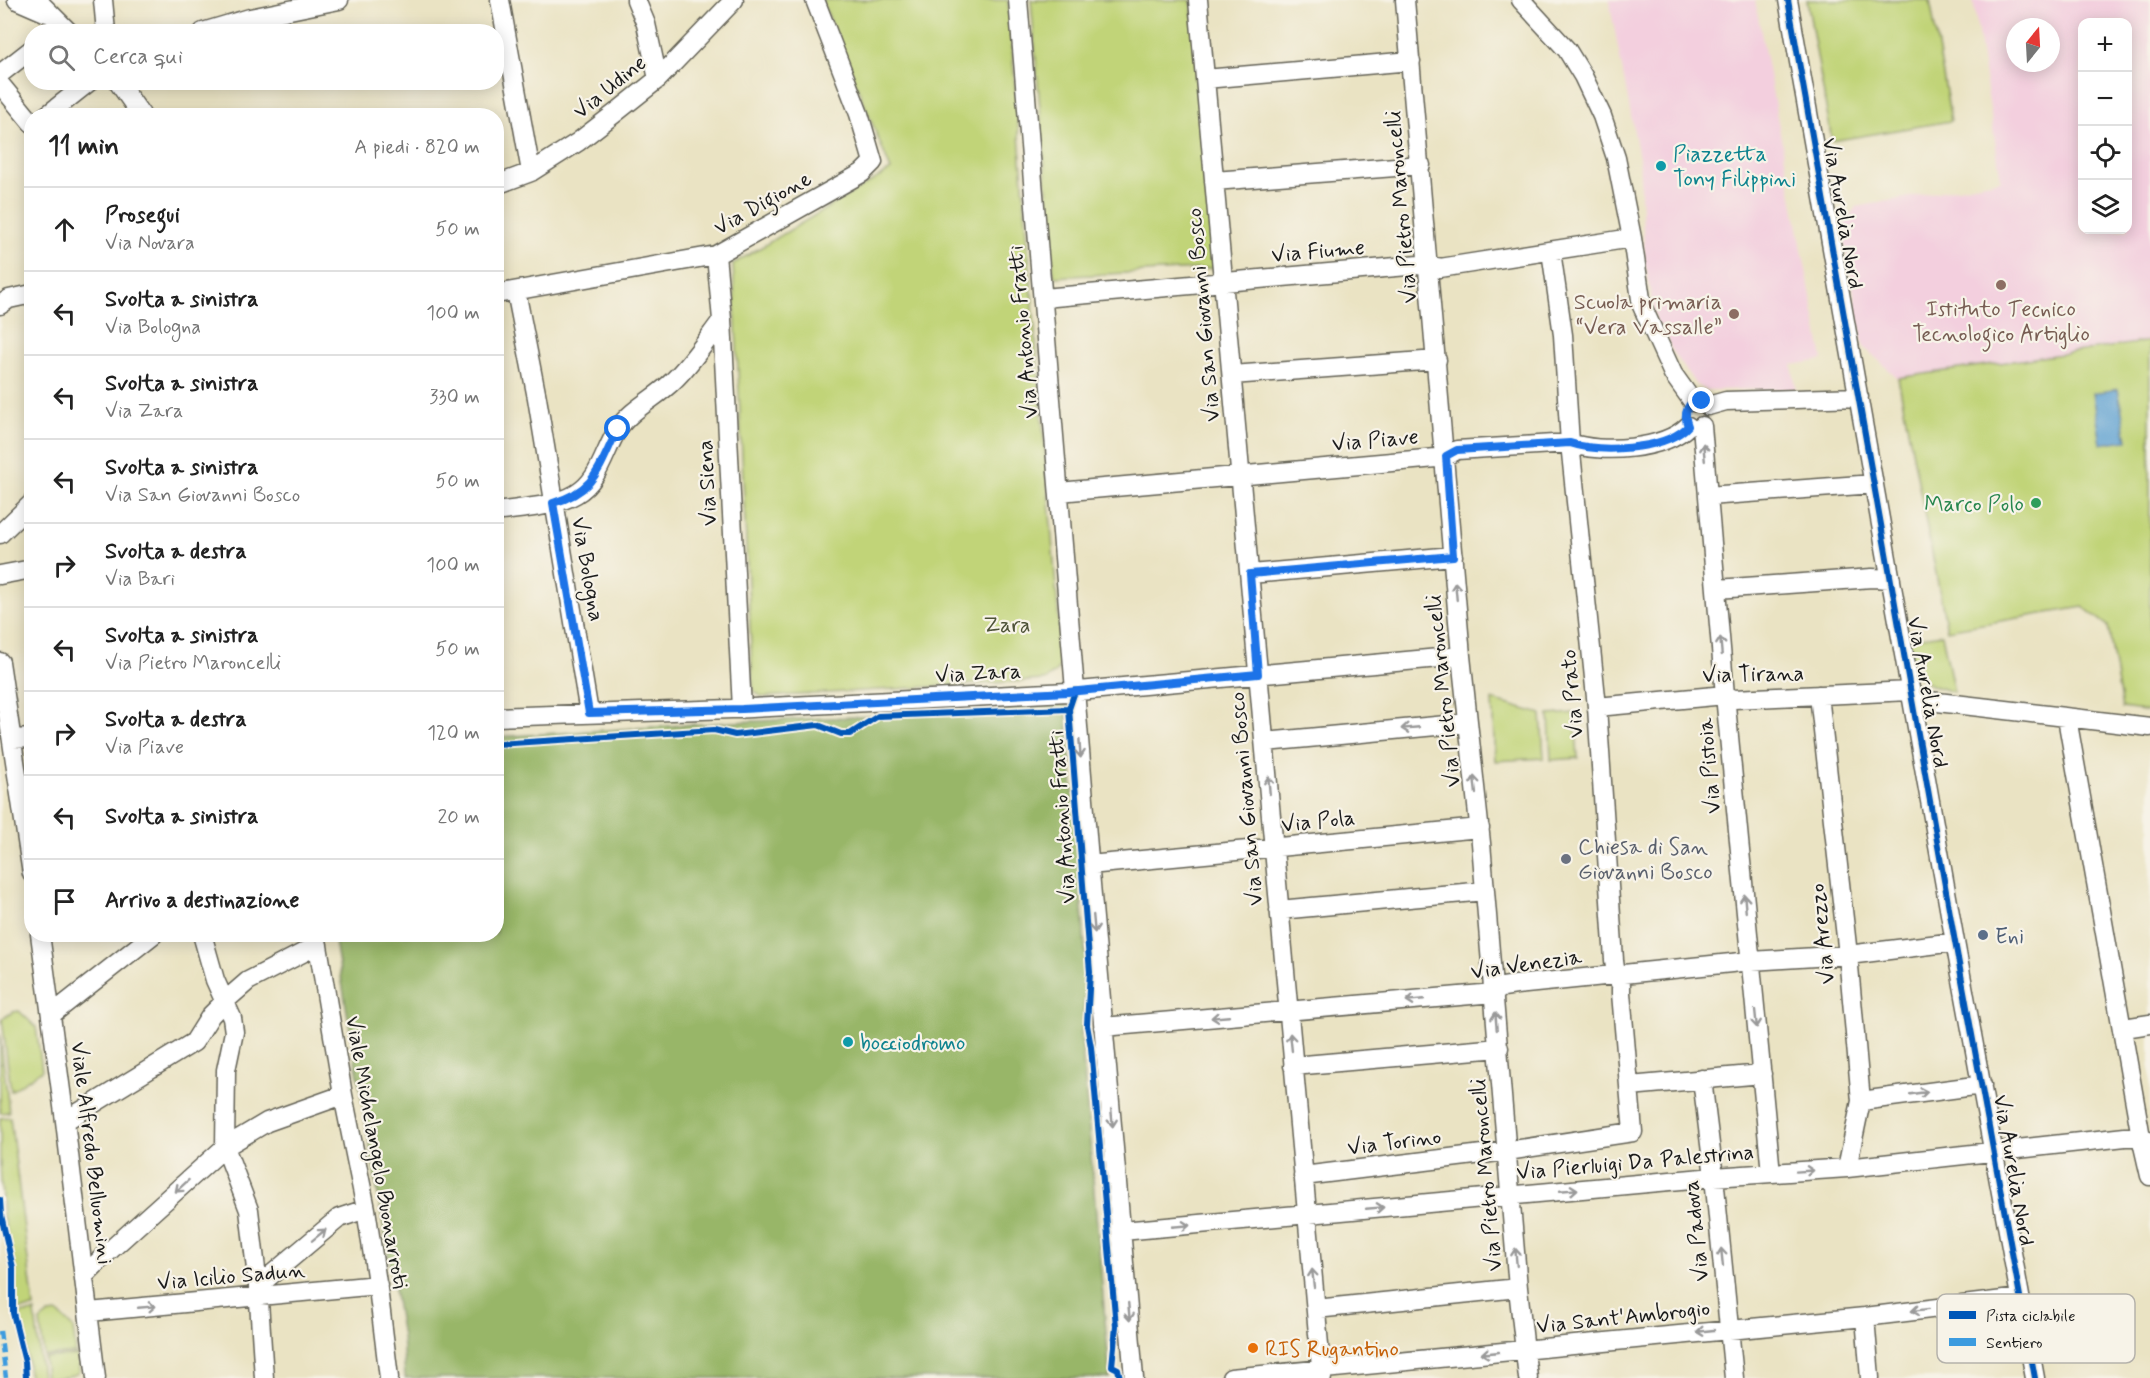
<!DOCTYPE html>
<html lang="it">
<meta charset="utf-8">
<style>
:root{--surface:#fff;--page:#f6f6f6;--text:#222;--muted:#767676;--line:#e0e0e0}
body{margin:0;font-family:Mynerve,sans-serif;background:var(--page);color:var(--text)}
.controls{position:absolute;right:18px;top:18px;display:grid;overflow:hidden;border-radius:12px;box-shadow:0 3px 15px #0003}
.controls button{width:54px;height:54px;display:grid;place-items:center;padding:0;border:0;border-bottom:2px solid var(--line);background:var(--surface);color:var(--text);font:30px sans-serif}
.compass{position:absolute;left:2006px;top:18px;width:54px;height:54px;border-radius:50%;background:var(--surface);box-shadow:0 3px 15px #0003;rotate:18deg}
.stop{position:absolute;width:18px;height:18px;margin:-14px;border:4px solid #1a73e8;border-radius:50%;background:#fff}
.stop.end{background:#1a73e8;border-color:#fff;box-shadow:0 2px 6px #0008}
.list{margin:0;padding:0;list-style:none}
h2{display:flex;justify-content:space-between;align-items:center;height:78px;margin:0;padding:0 24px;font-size:26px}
h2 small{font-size:20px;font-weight:400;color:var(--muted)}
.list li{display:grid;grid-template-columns:39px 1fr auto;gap:18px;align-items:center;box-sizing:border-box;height:84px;padding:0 24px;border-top:2px solid var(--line)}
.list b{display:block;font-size:22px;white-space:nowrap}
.list p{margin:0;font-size:20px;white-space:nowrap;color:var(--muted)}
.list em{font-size:20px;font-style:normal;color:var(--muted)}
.icon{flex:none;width:33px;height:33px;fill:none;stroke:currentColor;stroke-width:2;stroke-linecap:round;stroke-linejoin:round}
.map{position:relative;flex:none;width:2150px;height:1378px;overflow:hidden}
.search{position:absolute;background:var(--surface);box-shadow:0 3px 15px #0003;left:24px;top:24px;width:480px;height:66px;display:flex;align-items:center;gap:15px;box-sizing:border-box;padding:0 21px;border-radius:24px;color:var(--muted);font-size:22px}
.panel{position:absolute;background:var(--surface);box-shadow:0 3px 15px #0003;left:24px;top:108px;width:480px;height:834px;border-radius:24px}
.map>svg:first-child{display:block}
.built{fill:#f3cfde;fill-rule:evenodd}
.green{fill:#c1d478;stroke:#6e784a;stroke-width:1.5}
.forest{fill:#98b668;stroke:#5a6942;stroke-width:1.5}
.water{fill:#5ea1d2;stroke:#3d5e77;stroke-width:1.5}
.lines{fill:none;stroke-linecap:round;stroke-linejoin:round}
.minor-casing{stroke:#646256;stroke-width:21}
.minor{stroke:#fff;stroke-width:18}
.quiet{stroke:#3c9bdf;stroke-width:4.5;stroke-dasharray:9 4.5;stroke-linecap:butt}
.cycleway-casing{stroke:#f7f3e8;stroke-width:10}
.cycleway{stroke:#0057b8;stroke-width:6}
.oneway{stroke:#999}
.route{stroke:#1a73e8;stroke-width:8}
.culture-dot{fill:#0f9aa8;stroke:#f7f3e8;stroke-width:2}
.education-dot{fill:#8d6e63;stroke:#f7f3e8;stroke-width:2}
.leisure-dot{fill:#2e9e5b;stroke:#f7f3e8;stroke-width:2}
.worship-dot{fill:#6b7280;stroke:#f7f3e8;stroke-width:2}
.service-dot{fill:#5c6f8a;stroke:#f7f3e8;stroke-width:2}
.food-dot{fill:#e8710a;stroke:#f7f3e8;stroke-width:2}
.labels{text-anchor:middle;stroke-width:4.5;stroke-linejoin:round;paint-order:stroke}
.street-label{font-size:22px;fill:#1c1c1c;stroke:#f7f3e8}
.culture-label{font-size:22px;fill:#0d838f;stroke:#f7f3e8;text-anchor:start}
.education-label{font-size:22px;fill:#785e54;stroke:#f7f3e8;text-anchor:end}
.leisure-label{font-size:22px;fill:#27864d;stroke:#f7f3e8;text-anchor:end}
.park-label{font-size:22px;fill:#4e5338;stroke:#f7f3e8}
.worship-label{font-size:22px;fill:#5b616d;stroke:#f7f3e8;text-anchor:start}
.service-label{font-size:22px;fill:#4e5e75;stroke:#f7f3e8;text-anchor:start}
.food-label{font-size:22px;fill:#c56008;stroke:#f7f3e8;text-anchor:start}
.key{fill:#f7f3e8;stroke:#b5b2ab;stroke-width:1.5}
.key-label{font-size:16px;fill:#1c1c1c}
</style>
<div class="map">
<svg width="2150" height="1378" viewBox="0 0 2150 1378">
<rect width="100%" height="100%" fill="#f7f3e8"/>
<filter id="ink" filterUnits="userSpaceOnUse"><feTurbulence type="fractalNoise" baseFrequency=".0167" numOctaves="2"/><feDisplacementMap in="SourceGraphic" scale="12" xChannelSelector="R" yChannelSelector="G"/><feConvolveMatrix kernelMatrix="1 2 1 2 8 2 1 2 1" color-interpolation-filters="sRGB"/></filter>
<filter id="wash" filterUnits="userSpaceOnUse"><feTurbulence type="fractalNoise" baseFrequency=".008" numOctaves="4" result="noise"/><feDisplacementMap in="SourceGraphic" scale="24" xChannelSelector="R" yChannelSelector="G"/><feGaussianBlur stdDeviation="1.35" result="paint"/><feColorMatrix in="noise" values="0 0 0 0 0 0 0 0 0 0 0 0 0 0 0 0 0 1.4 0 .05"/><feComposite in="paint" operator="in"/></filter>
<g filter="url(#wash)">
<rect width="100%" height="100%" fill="#eae3c3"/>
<path class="built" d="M1609 0H1755L1823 360 1792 365 1796 389 1707 390 1696 385 1670 347 1666 325 1657 326 1645 263 1639 158Z
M1973 0H2150V341L1898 378 1863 346 1842 226 1856 207 2001 180ZM2082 22H2128V230H2082ZM2015 27H2051V63H2015Z"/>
<path class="green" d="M822 0H1008L1062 661 1056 672 1045 680 762 697 753 690 733 264 891 170Z
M1031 0H1191L1216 268 1054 277Z
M1807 0H1930L1951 121 1832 141Z
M2150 341V712L2122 708 2108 626 2083 607 1947 630 1898 378Z
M1942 634 1954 692C1914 681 1915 679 1909 639Z
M1492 700 1541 714 1544 758 1495 761Z
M1575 713 1578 758 1551 760 1549 715Z
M19 1011 36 1027 42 1070 11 1091 2 1019 13 1012Z
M0 1034 9 1112 0 1113Z
M10 1117 34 1308 16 1310 15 1268 3 1217 0 1161V1118Z
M35 1312 42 1378H29L28 1363 18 1314Z
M58 1313 73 1328 76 1353 44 1356 40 1321 49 1314Z
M77 1355C77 1359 80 1366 79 1371 76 1378 54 1378 46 1378L44 1358Z"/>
<path class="forest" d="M1066 701 1087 973 1081 1037 1110 1378H405L402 1336 334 935 496 934 497 737 733 722 996 711Z"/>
<path class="water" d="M2118 389 2127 440 2101 444 2093 393Z"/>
</g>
<g filter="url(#ink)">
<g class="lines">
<defs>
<path id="minor" d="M17 0 47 13
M37 0 69 32
M103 0 106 32
M500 0 531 172
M636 0 646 24 658 79
M1018 0 1091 884 1134 1378
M1198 0C1241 459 1278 919 1322 1378
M1405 0 1461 656 1481 843 1518 1288 1528 1378
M1521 0 1567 50 1583 76 1602 116 1616 158 1632 238 1642 306 1673 374 1693 402
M1788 0 1955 942 2035 1378
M203 32 250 18 339 0
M0 74 32 49
M1205 79 1411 61
M118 82 142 116
M0 84 32 123
M46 116 89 82
M1214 181 1421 165
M496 185 531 172 578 142 614 114 658 79 734 0
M716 255 722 320 742 709
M516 291 537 398 589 713
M496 294 716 255 862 173 873 162 859 114 815 0
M1043 298 1419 265H1429L1440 268 1632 238
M0 305 9 299 32 294
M1232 375 1437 360
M1708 406 1726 401 1859 397
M1702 426 1725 695 1771 1173
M1059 492 1436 458 1446 456 1457 450 1570 443C1601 454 1664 450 1688 426
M1708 496 1874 484
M496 512C522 508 554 507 576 494 600 480 604 451 618 429 631 409 656 398 673 381 692 363 706 341 722 320
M0 534 32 503
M1250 574 1453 556
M0 575 32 569
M1717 589 1872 578 1891 579
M0 662 32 874
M1819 695 1848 955 1861 1101 1847 1168
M1912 699 2150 727
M1597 707 1725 695 1734 699 1911 691
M496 717 732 709 1068 692 1461 656
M2067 718 2141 1137 2150 1176
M13 739 32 738
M1265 742 1468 723
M1089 865 1480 828
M1279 910 1485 891
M40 934 65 1121 96 1378
M202 934 215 980 232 1018 234 1032 226 1070 225 1147 249 1210 258 1286 264 1378
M316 934 343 1095 366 1209 379 1296 389 1378
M51 1015 154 934
M1103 1027 1494 993 1503 987 1516 985 1751 961 1848 955 1955 942
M2124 1028 2150 1024
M1293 1066 1499 1048
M1702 1079 1714 1177 1734 1378
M1630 1086 1762 1074
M1861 1101 1982 1085
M65 1121 194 1042 211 1015 225 1001 248 981 318 945
M1303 1176 1507 1151 1633 1132 1621 993V985L1616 975 1614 960 1597 707 1570 443 1563 335 1551 251
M1122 1231 1714 1177 1847 1168 2125 1137H2141L2150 1142
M84 1276 107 1253 225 1147 267 1122 343 1095
M258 1286 339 1218 366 1209
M1316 1309 1518 1288
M89 1312 378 1285
M1865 1317 1870 1378
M1231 1378 1865 1317 2020 1298"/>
</defs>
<use href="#minor" class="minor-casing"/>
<use href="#minor" class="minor"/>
<path class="quiet" d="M0 1331 6 1378"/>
<defs>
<path id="cycleway" d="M1788 0 1955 942 2035 1378
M1075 691 1069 709 1090 972 1087 1025 1091 1047 1116 1326 1112 1366 1118 1369 1120 1378
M496 744 714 730 735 735 818 725 841 734H850L878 716 1069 709
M0 1200 1 1215 13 1268V1313L25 1362 26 1378"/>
</defs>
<use href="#cycleway" class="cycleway-casing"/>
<use href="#cycleway" class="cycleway"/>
</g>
<defs><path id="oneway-shaft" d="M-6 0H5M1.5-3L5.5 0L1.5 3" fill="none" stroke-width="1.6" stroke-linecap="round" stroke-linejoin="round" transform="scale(1.5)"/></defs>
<g class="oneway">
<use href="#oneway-shaft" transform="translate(1704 452) rotate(-95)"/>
<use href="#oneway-shaft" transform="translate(1456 591) rotate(-95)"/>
<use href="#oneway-shaft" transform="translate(1721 646) rotate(-95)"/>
<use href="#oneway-shaft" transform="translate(1410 728) rotate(175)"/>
<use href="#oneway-shaft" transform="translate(1080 749) rotate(86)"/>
<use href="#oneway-shaft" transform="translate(1269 785) rotate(-95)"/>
<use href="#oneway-shaft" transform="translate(1475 785) rotate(-96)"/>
<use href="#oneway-shaft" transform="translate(1745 903) rotate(-95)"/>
<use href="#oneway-shaft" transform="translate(1094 924) rotate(85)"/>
<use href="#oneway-shaft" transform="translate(1415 1000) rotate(175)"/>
<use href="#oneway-shaft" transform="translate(1220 1017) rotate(175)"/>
<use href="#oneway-shaft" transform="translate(1756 1019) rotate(84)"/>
<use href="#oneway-shaft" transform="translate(1496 1021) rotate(-95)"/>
<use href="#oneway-shaft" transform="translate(1291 1042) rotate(-96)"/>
<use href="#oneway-shaft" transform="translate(1919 1093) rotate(-8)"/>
<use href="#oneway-shaft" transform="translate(1112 1118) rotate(85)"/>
<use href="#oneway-shaft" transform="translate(1805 1171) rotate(-4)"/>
<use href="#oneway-shaft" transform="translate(182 1186) rotate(138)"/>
<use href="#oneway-shaft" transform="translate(1569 1190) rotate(-5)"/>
<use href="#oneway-shaft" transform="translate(1375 1208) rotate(-5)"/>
<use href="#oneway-shaft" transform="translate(1181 1226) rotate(-5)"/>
<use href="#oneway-shaft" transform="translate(319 1235) rotate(-39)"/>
<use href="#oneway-shaft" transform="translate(1516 1257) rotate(-95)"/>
<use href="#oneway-shaft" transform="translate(1722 1257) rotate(-96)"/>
<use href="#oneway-shaft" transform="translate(1313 1278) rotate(-96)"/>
<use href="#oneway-shaft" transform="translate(147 1307) rotate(-5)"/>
<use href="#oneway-shaft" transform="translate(1920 1310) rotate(173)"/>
<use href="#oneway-shaft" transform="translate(1129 1312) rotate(85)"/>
<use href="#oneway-shaft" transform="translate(1705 1331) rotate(174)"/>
<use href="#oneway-shaft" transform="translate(1490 1353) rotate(174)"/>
</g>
</g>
<g class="lines" filter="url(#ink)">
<path class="route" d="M618 429C599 465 598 490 553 503L589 713 742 709 1068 692 1258 674 1250 574 1453 556 1446 456 1457 450 1570 443C1600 453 1661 450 1685 429L1688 426C1683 415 1687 399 1702 401"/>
</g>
<g class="culture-dot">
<circle cx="1661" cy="166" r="6"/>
<circle cx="848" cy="1042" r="6"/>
</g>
<g class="education-dot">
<circle cx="2001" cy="285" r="6"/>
<circle cx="1734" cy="314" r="6"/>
</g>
<circle class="leisure-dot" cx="2036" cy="503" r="6"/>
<circle class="worship-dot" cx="1566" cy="859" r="6"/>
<circle class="service-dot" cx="1983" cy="935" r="6"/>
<circle class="food-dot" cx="1253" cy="1348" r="6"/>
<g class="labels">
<g class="street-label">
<text transform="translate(609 86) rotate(-39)" y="8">Via Udine</text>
<text transform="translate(762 202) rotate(-29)" y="8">Via Digione</text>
<text transform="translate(1400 207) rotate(-95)" y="8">Via Pietro Maroncelli</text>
<text transform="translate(1844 213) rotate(80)" y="8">Via Aurelia Nord</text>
<text transform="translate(1318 250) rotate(-5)" y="8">Via Fiume</text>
<text transform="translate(1202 315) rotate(-95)" y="8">Via San Giovanni Bosco</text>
<text transform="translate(1022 332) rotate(-95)" y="8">Via Antonio Fratti</text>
<text transform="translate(1375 439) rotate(-5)" y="8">Via Piave</text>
<text transform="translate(706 483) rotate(-93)" y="8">Via Siena</text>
<text transform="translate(589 569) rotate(80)" y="8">Via Bologna</text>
<text transform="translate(978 672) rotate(-3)" y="8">Via Zara</text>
<text transform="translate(1753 673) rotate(-1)" y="8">Via Tirana</text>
<text transform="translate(1442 691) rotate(-96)" y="8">Via Pietro Maroncelli</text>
<text transform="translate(1929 692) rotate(80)" y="8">Via Aurelia Nord</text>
<text transform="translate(1571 694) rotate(-95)" y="8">Via Prato</text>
<text transform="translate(1708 766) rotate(-95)" y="8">Via Pistoia</text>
<text transform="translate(1245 799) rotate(-95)" y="8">Via San Giovanni Bosco</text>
<text transform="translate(1061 817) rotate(-94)" y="8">Via Antonio Fratti</text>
<text transform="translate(1318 820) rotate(-6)" y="8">Via Pola</text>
<text transform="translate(1821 934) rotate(-96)" y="8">Via Arezzo</text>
<text transform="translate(1526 963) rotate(-8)" y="8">Via Venezia</text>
<text transform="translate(1394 1141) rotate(-7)" y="8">Via Torino</text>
<text transform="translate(378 1152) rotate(80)" y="8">Viale Michelangelo Buonarroti</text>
<text transform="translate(93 1153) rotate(83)" y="8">Viale Alfredo Belluomini</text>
<text transform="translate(1635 1161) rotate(-5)" y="8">Via Pierluigi Da Palestrina</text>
<text transform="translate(2015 1170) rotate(80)" y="8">Via Aurelia Nord</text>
<text transform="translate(1485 1175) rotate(-95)" y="8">Via Pietro Maroncelli</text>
<text transform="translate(1695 1231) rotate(-96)" y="8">Via Padova</text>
<text transform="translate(231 1275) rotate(-5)" y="8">Via Icilio Sadun</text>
<text transform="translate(1623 1316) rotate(-6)" y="8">Via Sant'Ambrogio</text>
</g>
<g class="culture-label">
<text x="1673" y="161">Piazzetta<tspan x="1673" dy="25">Tony Filippini</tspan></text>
<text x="860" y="1050">bocciodromo</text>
</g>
<g class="education-label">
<text x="1722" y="309">Scuola primaria<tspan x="1722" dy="25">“Vera Vassalle”</tspan></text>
<text x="2001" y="316" text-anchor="middle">Istituto Tecnico<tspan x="2001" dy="25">Tecnologico Artiglio</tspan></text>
</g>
<g class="leisure-label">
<text x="2024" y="511">Marco Polo</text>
</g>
<g class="park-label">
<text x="1007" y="632">Zara</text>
</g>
<g class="worship-label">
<text x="1578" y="854">Chiesa di San<tspan x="1578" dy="25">Giovanni Bosco</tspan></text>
</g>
<g class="service-label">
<text x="1995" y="943">Eni</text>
</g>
<g class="food-label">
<text x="1265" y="1356">RIS Rugantino</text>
</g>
</g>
<rect x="1937" y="1294" width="198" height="69" rx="9" class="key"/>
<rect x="1949" y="1311" width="27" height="8" fill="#0057b8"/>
<rect x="1949" y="1338" width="27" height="8" fill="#3c9bdf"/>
<g class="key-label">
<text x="1986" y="1321">Pista ciclabile</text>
<text x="1986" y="1348">Sentiero</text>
</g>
</svg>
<div class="controls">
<button>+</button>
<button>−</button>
<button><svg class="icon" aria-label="locate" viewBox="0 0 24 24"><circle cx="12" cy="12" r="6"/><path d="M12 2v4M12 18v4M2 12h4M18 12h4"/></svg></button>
<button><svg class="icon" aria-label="layers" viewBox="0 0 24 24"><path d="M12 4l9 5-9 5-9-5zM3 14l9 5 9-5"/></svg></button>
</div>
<svg class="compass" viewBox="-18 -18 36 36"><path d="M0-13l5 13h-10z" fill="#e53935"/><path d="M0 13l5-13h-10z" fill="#767676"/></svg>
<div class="stop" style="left:618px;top:429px"></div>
<div class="stop end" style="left:1702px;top:401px"></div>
<div class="search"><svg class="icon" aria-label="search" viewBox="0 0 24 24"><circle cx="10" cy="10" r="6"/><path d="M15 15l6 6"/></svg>Cerca qui</div>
<section class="panel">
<h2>11 min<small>A piedi · 820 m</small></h2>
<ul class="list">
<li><svg class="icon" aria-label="ahead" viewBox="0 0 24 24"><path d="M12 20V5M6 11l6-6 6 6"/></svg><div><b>Prosegui</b><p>Via Novara</p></div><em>50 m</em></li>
<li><svg class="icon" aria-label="left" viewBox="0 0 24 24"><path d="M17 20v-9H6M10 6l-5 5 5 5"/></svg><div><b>Svolta a sinistra</b><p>Via Bologna</p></div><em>100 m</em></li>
<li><svg class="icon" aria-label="left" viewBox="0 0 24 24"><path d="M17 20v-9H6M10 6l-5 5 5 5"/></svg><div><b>Svolta a sinistra</b><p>Via Zara</p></div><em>330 m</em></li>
<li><svg class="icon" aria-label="left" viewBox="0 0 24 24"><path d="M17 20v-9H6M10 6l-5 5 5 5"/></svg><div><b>Svolta a sinistra</b><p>Via San Giovanni Bosco</p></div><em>50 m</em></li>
<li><svg class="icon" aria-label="right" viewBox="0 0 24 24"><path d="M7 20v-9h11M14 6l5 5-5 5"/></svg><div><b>Svolta a destra</b><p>Via Bari</p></div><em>100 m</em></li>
<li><svg class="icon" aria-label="left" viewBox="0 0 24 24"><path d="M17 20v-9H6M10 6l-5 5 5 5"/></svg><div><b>Svolta a sinistra</b><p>Via Pietro Maroncelli</p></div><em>50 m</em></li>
<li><svg class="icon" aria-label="right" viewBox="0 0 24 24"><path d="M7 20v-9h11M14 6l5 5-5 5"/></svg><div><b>Svolta a destra</b><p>Via Piave</p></div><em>120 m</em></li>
<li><svg class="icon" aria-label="left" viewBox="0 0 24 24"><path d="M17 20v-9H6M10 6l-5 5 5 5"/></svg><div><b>Svolta a sinistra</b></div><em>20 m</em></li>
<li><svg class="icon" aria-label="arrive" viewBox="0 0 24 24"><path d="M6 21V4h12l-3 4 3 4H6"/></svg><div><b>Arrivo a destinazione</b></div></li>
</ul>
</section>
</div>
